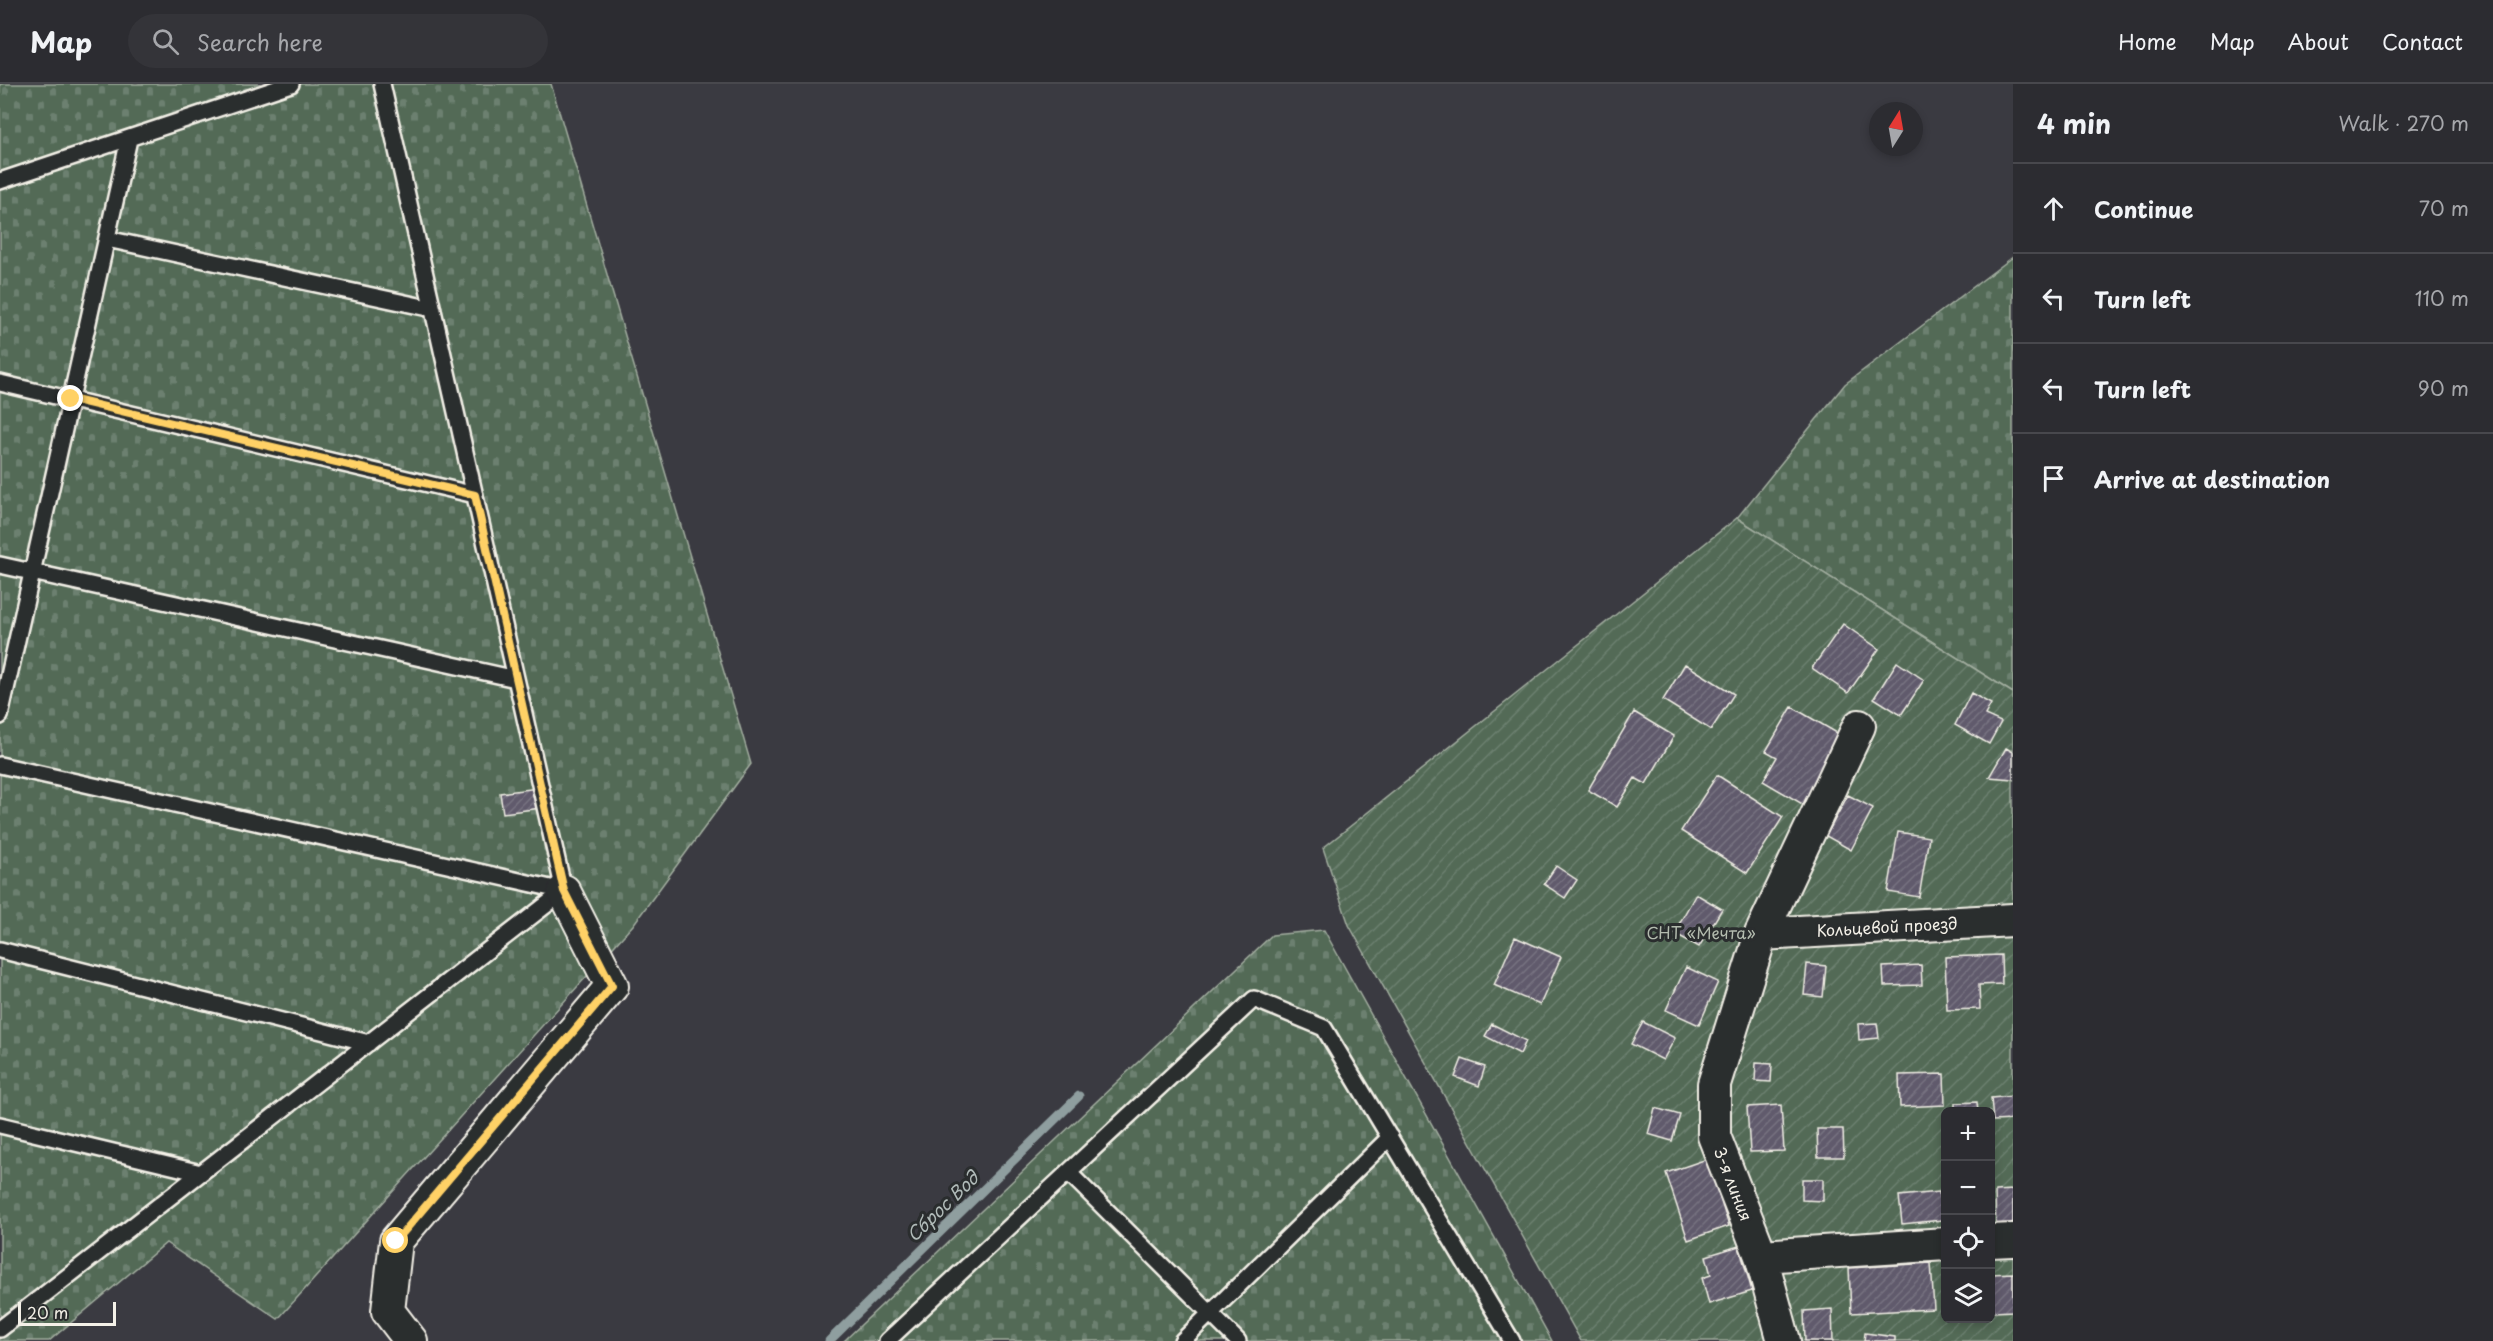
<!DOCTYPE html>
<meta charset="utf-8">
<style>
:root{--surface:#2c2c31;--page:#343439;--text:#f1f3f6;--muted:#a6a7ab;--line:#48484d}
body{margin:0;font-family:"Playpen Sans",sans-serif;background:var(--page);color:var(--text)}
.controls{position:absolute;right:18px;bottom:18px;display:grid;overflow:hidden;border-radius:9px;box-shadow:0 3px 9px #0003}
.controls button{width:54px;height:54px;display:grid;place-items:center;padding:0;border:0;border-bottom:2px solid var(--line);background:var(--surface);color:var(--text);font:30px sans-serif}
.compass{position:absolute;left:1869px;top:18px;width:54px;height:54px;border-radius:50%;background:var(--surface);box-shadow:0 3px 9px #0003;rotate:11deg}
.scale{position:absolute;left:18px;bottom:15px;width:98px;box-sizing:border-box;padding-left:6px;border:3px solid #f4f1e8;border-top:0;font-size:16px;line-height:21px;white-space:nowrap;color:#f4f1e8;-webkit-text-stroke:4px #2a2d2e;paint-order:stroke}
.stop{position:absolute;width:18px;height:18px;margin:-14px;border:4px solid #ffd166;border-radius:50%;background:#fff}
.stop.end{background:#ffd166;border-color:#fff;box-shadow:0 2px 6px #0008}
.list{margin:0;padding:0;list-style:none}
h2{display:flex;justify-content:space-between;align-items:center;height:78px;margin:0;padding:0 24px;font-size:26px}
h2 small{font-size:20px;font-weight:400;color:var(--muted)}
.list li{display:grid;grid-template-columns:39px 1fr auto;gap:18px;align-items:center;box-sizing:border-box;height:90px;padding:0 24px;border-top:2px solid var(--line)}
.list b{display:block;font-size:22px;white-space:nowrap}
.list em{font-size:20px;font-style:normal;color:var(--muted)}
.icon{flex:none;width:33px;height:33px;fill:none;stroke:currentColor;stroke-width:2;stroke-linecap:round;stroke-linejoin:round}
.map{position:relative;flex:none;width:2013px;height:1257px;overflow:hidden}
header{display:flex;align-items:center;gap:36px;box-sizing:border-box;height:84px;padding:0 30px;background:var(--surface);border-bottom:2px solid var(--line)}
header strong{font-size:28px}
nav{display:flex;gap:33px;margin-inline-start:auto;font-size:21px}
.search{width:420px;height:54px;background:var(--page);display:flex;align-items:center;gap:15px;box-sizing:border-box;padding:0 21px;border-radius:33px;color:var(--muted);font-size:22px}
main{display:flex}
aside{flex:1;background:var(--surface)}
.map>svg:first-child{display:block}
.cemetery{fill:url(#cemetery-stones);stroke:#a3aea0;stroke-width:1.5}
.garden{fill:url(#garden-furrows);stroke:#a3aea0;stroke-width:1.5;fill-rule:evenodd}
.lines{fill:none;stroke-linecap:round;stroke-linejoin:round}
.stream{stroke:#8f9e9f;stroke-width:9}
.building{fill:url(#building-hatch);stroke:#f4f1e8;stroke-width:1.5}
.lane-casing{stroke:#f4f1e8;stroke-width:20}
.street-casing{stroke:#f4f1e8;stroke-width:36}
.lane{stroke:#2a2d2e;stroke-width:15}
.street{stroke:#2a2d2e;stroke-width:32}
.route{stroke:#ffd166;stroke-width:8}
.labels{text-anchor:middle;stroke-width:6;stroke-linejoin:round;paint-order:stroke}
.street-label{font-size:16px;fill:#f4f1e8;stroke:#2a2d2e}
.park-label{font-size:16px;fill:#b3bbae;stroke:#2a2d2e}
.water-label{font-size:18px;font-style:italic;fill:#b0bab8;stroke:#2a2d2e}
</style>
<header>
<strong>Map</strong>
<div class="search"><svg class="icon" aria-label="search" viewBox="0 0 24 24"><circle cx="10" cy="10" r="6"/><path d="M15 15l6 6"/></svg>Search here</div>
<nav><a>Home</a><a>Map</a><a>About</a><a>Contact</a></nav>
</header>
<main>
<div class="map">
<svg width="2013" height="1257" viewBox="0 0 2013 1257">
<defs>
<pattern id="cemetery-stones" width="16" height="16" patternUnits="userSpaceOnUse" patternTransform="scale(1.5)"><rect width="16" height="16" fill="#526a57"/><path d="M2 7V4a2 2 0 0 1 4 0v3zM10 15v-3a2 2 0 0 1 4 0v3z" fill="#6c806f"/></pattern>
<pattern id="garden-furrows" width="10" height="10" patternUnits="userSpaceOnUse" patternTransform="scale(1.5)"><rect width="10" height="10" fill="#526a57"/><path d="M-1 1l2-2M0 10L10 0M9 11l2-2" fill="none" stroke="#6c806f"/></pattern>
<pattern id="building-hatch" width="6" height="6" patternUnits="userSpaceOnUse" patternTransform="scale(1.5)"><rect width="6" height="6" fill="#605a6c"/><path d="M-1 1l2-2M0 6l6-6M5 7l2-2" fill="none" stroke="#777281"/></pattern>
</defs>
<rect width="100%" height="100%" fill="#3a3a41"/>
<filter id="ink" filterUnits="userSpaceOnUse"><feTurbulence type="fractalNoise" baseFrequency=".0167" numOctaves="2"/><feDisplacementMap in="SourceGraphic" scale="12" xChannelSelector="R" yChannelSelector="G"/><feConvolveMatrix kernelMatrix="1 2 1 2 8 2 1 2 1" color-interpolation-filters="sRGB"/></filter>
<g filter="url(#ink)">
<path class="cemetery" d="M0 0H551L751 680 633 841 278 1235 166 1159 49 1257H0Z
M2013 173V609L1737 434 1845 300Z
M1324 846 1552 1257H844L1272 851Z"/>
<path class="garden" d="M1737 434 2013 609V1257H1581L1349 841 1323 764ZM1946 1028H1990V1234H1946Z"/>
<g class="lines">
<path class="stream" d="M829 1257 1079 1012"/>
</g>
<path class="building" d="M1843 540 1879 565 1848 609 1812 584Z
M1897 578 1924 596 1901 631 1874 614Z
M1685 580 1734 610 1711 646 1663 616Z
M1971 609 1991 620 1985 631 2001 638 1989 660 1955 641Z
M1792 623 1844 653 1804 721 1763 697 1777 673 1766 667Z
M1634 628 1674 652 1646 700 1635 694 1617 723 1588 706Z
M2006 664 2013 668V695L1989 693Z
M1717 691 1783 733 1747 789 1681 747Z
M538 704 541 724 503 729 500 709Z
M1848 711 1873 724 1851 766 1826 752Z
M1898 748 1929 753 1919 813 1888 808Z
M1556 782 1577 796 1565 814 1544 800Z
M1696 810 1722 825 1699 863 1674 849Z
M1515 853 1561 873 1540 921 1494 901Z
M2001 871 2002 900 1979 901 1980 925 1947 926 1945 873Z
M1807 880 1826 882 1823 913 1804 911Z
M1921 881 1922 901 1884 902 1883 883Z
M1686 883 1718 898 1699 941 1666 926Z
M1643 938 1675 954 1663 976 1631 960Z
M1877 939 1879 954 1859 956 1858 940Z
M1492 940 1526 957 1520 970 1485 952Z
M1462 975 1485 983 1479 1002 1455 993Z
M1756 979 1772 980 1771 998 1755 997Z
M1944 990 1945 1021 1900 1023 1899 991Z
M2013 1012V1036L1993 1037 1991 1014Z
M1977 1018 1978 1028H1955V1019Z
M1781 1021 1784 1067 1750 1068 1747 1023Z
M1655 1024 1680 1031 1672 1057 1648 1050Z
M1817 1045H1843L1844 1073H1818Z
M1707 1075 1729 1142 1688 1156 1666 1089Z
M1802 1095H1823V1117L1802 1116Z
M2013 1106V1141L1996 1142 1995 1107Z
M1939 1108 1942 1136 1902 1140 1899 1112Z
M1739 1162 1752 1207 1709 1220 1702 1194 1711 1191 1706 1172Z
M1931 1179 1934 1225 1851 1229 1849 1184Z
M2013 1189V1227L1994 1228 1991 1190Z
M1832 1225 1833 1257H1805L1804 1227Z
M1865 1249 1895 1253V1257H1864Z"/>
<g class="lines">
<defs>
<path id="lane" d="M382 0 564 807
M0 97 291 0
M107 155 433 225
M0 299 475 411
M0 481 516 595
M0 632 129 55
M0 681 564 807
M0 866 369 959
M0 1041 201 1089
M1068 1088 1238 1257
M0 1245 564 807
M887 1257 1254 915 1324 944 1512 1257
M1182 1257 1390 1053"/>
<path id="street" d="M1859 642 1761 850 1714 1000V1052L1761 1172 1946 1160
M1761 850 2013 836
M1990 1157 2013 1156
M1761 1172 1784 1257
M411 1257 388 1227 396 1157 612 902 564 807"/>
</defs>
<use href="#lane" class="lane-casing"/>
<use href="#street" class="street-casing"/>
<use href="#lane" class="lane"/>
<use href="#street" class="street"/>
</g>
</g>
<g class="lines" filter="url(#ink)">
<path class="route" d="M71 315 475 411 564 807 612 902 396 1157"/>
</g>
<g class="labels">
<g class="street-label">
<text transform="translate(1887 843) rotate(-3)" y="6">Кольцевой проезд</text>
<text transform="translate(1733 1100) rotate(69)" y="6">3-я линия</text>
</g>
<g class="park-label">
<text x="1701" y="855">СНТ «Мечта»</text>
</g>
<g class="water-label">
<text transform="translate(943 1123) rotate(-44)" y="6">Сброс Вод</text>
</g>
</g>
</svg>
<div class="controls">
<button>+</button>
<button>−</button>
<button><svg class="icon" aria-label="locate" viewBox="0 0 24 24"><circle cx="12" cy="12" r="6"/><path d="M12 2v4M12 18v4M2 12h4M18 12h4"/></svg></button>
<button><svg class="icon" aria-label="layers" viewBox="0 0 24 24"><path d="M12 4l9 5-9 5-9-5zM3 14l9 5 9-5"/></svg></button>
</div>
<svg class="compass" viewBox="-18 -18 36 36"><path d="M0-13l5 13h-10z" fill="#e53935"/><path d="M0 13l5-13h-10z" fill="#a6a7ab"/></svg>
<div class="scale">20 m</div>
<div class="stop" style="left:396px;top:1157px"></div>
<div class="stop end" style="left:71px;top:315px"></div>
</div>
<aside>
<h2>4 min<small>Walk · 270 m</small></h2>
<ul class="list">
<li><svg class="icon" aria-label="ahead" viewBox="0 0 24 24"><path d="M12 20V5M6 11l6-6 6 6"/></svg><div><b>Continue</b></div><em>70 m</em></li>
<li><svg class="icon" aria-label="left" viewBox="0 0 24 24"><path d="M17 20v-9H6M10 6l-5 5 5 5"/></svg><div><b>Turn left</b></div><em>110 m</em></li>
<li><svg class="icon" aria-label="left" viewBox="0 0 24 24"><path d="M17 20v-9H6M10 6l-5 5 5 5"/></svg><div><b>Turn left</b></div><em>90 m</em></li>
<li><svg class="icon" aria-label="arrive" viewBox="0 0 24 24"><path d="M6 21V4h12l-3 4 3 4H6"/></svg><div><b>Arrive at destination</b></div></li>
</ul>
</aside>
</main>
